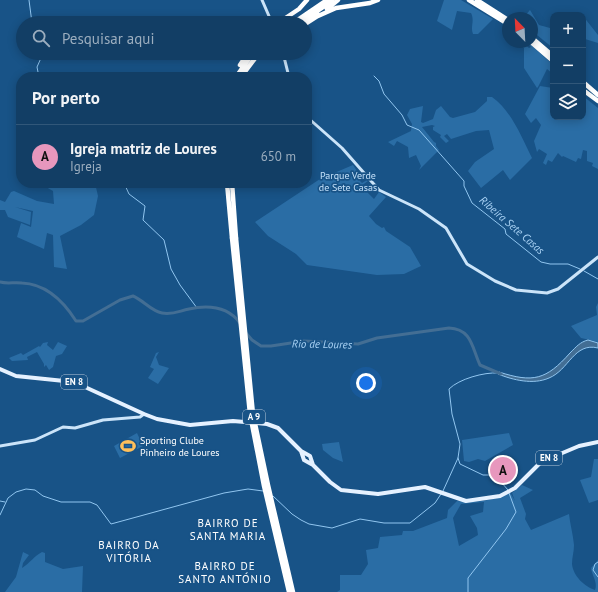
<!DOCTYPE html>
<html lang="pt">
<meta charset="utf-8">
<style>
:root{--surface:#123e65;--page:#1b456b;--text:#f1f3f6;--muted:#9caebf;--line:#315779;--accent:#e797bd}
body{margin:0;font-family:"PT Sans",sans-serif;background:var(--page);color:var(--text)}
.controls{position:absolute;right:12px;top:12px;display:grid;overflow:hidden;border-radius:8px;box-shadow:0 2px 10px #0003}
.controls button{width:36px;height:36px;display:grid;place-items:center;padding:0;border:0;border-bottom:1px solid var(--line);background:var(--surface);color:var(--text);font:20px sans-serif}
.compass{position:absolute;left:502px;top:12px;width:36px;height:36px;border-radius:50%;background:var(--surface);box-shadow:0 2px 10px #0003;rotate:336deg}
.you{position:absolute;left:366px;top:383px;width:14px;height:14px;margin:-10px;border:3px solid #fff;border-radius:50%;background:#1a73e8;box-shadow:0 0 0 6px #1a73e833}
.badge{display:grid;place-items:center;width:26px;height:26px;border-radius:50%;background:var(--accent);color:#111;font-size:13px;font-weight:700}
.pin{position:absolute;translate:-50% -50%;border:2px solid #fff;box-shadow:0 1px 4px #0006}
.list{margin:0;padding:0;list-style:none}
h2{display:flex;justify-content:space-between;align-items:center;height:52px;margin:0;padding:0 16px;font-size:17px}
h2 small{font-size:13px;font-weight:400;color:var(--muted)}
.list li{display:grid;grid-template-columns:26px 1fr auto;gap:12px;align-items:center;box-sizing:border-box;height:64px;padding:0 16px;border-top:1px solid var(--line)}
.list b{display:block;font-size:15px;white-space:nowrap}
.list p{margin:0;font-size:13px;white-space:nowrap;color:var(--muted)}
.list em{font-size:13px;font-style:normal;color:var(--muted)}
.icon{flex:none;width:22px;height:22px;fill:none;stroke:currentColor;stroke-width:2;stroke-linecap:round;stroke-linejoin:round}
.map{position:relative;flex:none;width:598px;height:592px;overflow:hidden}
.search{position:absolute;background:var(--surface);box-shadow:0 2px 10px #0003;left:16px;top:16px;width:296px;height:44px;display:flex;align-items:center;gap:10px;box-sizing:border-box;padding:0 14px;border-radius:22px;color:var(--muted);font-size:15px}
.panel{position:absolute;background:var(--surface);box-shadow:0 2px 10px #0003;left:16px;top:72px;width:296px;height:116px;border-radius:16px}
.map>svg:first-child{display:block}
.green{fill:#2a6da5;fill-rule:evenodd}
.water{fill:#436e94;stroke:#91c6f0}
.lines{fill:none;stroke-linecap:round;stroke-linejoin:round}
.stream{stroke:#91c6f0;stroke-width:1}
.river{stroke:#436e94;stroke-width:3}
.secondary{stroke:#cbe4f9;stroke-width:3}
.primary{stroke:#e5f1ff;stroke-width:4}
.motorway{stroke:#fff;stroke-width:4.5}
.motorway-bridge{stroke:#fff;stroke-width:4.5}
.labels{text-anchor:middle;stroke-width:3.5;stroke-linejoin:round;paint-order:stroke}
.shield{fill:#185387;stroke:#bacbdb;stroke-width:1}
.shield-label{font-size:9px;font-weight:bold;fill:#fff}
.park-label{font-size:10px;fill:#c4e1fa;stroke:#185387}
.poi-label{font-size:10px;fill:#fff;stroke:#185387;text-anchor:start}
.water-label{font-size:11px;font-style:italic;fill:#aad3f5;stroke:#185387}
.neighbourhood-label{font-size:11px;letter-spacing:1px;fill:#fff;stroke:#185387}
</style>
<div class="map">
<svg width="598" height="592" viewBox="0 0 598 592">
<rect width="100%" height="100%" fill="#185387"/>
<path class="green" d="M444 0H461L493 19 478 34H473C470 27 475 21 471 13L457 11 452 30 437 21Z
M530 10 539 25 550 28 553 25V48L532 31V18H523Z
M583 16 598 35V43L585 39 583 41Z
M514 42H523L529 48 531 47 526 42H528L553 65V74L547 69 538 87 537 88 524 68V48L519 44H515Z
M540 86 553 88V117H583V96L598 108V169L592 166 593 163 587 161V151L583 150 581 159 578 158 576 162 563 156 562 157 558 153 552 162 548 160 546 165 543 163 547 154 539 149 537 152 534 141 541 125 536 118 531 123 525 114Z
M487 97H492C511 110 522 138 532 158L510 180 503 170 481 188 468 171 475 162 494 149 489 130 476 131 451 139 447 134 444 136 449 141 446 143 440 137 441 135 433 130V127L435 126 432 125 422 127 434 142 436 143V146L439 150 419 170 421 166 416 155 409 158 408 147 397 141 394 146 388 142 411 131 412 124 407 115 410 109 423 106 421 122 423 123 433 119 436 110 441 106 450 117 453 118 475 112 487 101Z
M353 165 361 177 364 176 360 181 362 183 367 180 368 181 361 186 374 199 379 192 386 197 369 216 376 224 382 228 384 227 386 231 410 247 421 266 404 274 377 275 307 265 296 254 268 236 255 222 320 179Z
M39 183H95L98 196 94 215 81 225 60 236 67 269 54 267 53 235 47 233 44 249 17 237 21 223 31 227 33 211 15 207 31 212 30 225 8 217 5 210H0V200L5 202 11 192 14 191 37 201 54 204 53 191Z
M598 303V342L581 338 571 326 597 315 596 307Z
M48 342 47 345 53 350 58 342 67 346 62 354 56 356 53 367 49 370 46 365 44 367V364L37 352 27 357 28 360 12 361 9 358 21 353 23 355 39 346 40 347 43 343Z
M159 352 156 357 159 365 169 368 158 384 148 378 154 369 150 367 156 353Z
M137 433 143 446 120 458 114 446Z
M509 433 513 445 485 461 478 459 469 462 464 461 462 440Z
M339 442 343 462 333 458 323 450 322 444Z
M594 459H598V500L589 503 580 480 591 477Z
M522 485 533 490 520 498 526 514 525 519 531 530 569 514C570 524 573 534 574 545 574 552 572 557 572 564 573 576 585 587 595 590 598 582 592 576 591 568L598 560V592H337L340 590V575H361L368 564 366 550 378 548 380 537 402 535 403 531H413L447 518 448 510 457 501C475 503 494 501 510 492L515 501 512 493ZM484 502 483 512 470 516 477 528 478 535 459 546 453 518 461 504Z
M23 552 29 555 23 563 22 568C30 563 34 556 42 552L45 553V562L63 569 83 566 82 592H5L16 577Z"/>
<path class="water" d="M588 340 598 343V348C574 342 569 370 549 378 533 385 513 380 498 374L499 372C533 383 546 380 570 353 576 347 580 342 588 340Z"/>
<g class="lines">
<path class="stream" d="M29 0 32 23
M374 76 379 81 384 94 402 115 407 125 419 130 464 181V186L472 203 505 229 506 234 541 262 550 264H568L580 269
M39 77 37 67 41 58 40 53
M124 183 129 194 145 206 143 220 164 240 171 269 180 285 197 308
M584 271 598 279
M458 458 460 464 483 475H495L508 490
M443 491 458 458 460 444 452 414 449 389C459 379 484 372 498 373
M273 496 292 514 301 520 309 524 332 528 360 519 384 523H410L435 503 441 494
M0 501 5 502
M0 515 8 498 16 492 26 489 35 490 43 496 61 502H90L97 505 111 524 224 493 248 489 263 491
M598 562 595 564 593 570 598 577
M468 592V578L506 529 516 512 509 493"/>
<path class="river" d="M0 282C7 284 14 282 22 283 46 284 64 302 76 321H83L120 300 133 296C143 300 151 311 162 313 173 315 179 311 189 309 208 305 228 307 240 323
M246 333 252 340 261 346H271L304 341 358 344 377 338 449 328C472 329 472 348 480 365L501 374"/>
<path class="secondary" d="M262 0 272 23
M283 53 289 77
M307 117 342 148 379 190 419 209 446 228 467 264 495 281 516 290 547 293 558 289 598 257
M0 446 35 440 63 427 75 428 103 420 140 417 144 414"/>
<path class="primary" d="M0 369 16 376 74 382 144 414 157 419 190 425 233 421 267 424 278 428 301 451 310 456 313 465 330 482 341 490 378 494 425 487 466 501 500 496 515 488 541 462 579 446 598 442
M301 451 304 460 313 465"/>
<path class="motorway" d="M469 0 508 24
M477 0 508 20
M327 9 338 0
M318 16 336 8 370 3 378 0
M278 23 299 9 307 0
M293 23 327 0
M300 23 332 1
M305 24 319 15
M532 38 553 56
M531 42 553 61
M240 65 248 53
M236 77 253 53
M241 77 259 53
M583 82 598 95
M583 90 598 101
M227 183 232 238
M232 183 236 238"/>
<path class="motorway-bridge" d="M232 238 250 414 264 486 289 592
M236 238 253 414 268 485 293 592"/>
</g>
<defs>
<symbol id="stadium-bare" viewBox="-9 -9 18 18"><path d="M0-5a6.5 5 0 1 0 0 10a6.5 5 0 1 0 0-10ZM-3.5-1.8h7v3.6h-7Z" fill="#ffc05b" stroke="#185387" stroke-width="2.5" paint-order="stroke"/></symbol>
</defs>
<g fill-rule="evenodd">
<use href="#stadium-bare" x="117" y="435" width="22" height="22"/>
</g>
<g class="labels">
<g class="shield">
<rect x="61" y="375" width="26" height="14" rx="3"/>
<rect x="243" y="410" width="22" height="14" rx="3"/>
<rect x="536" y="451" width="26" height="14" rx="3"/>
</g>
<g class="shield-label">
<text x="74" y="385">EN 8</text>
<text x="254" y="420">A 9</text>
<text x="549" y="461">EN 8</text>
</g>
<g class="park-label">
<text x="348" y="179">Parque Verde<tspan x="348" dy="12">de Sete Casas</tspan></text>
</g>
<g class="poi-label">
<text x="140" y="444">Sporting Clube<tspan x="140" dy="12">Pinheiro de Loures</tspan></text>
</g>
<g class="water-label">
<text transform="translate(512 225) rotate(41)" y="4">Ribeira Sete Casas</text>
<text transform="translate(322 344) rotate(1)" y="4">Rio de Loures</text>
</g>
<g class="neighbourhood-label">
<text x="228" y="527">BAIRRO DE<tspan x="228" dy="13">SANTA MARIA</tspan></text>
<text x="129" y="549">BAIRRO DA<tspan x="129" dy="13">VITÓRIA</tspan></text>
<text x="225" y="570">BAIRRO DE<tspan x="225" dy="13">SANTO ANTÓNIO</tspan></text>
</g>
</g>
</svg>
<div class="controls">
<button>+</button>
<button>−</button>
<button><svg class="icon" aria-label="layers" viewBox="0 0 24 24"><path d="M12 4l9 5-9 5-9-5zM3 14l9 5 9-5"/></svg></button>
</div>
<svg class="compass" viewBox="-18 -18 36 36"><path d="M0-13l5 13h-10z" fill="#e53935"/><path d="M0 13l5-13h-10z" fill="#9caebf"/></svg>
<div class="you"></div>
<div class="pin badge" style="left:503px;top:470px">A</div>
<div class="search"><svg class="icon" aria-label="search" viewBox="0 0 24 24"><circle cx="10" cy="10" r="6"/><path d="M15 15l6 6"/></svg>Pesquisar aqui</div>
<section class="panel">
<h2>Por perto<small></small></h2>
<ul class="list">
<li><span class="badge">A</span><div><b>Igreja matriz de Loures</b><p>Igreja</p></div><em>650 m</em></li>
</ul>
</section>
</div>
